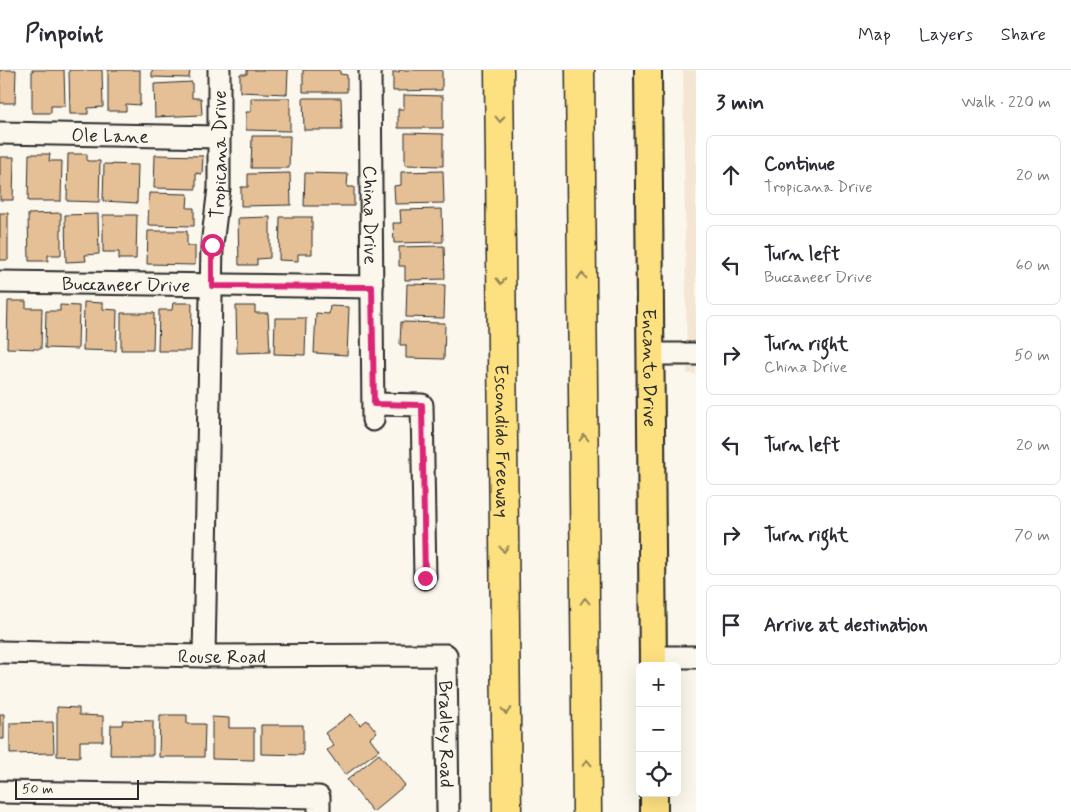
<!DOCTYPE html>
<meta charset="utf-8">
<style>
:root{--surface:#fff;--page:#f7f7f7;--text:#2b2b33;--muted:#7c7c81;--line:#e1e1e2}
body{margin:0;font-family:Mynerve,sans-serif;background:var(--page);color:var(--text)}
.controls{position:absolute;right:15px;bottom:15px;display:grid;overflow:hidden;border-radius:8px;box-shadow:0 5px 20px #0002}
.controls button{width:45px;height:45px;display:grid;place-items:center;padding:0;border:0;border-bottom:1px solid var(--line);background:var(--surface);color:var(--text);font:25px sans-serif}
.scale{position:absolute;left:15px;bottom:12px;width:124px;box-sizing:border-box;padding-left:5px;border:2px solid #2b2b2b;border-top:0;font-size:14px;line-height:18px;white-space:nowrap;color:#2b2b2b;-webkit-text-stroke:4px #fbf7ec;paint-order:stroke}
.stop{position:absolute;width:15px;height:15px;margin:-11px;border:4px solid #db2777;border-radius:50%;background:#fff}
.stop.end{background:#db2777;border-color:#fff;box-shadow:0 1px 5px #0008}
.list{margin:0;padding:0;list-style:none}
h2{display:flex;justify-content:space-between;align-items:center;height:65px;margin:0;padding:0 20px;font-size:21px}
h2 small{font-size:16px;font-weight:400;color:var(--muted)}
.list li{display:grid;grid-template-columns:32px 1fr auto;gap:15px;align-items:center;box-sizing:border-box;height:80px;margin:0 10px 10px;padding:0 10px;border:1px solid var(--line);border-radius:8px}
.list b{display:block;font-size:19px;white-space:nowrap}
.list p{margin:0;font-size:16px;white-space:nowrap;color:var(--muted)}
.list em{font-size:16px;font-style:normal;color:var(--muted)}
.icon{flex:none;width:28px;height:28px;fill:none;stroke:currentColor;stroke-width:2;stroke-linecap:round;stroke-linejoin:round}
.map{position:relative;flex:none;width:696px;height:742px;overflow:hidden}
header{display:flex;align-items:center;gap:30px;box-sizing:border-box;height:70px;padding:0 25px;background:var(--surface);border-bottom:1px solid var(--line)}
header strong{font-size:24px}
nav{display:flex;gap:28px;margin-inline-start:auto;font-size:18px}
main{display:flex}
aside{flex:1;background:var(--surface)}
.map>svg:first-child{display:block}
.built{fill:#f4e6d2}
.building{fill:#e5c096;stroke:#2b2b2b}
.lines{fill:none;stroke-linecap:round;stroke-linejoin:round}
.minor-casing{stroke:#2b2b2b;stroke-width:25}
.major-casing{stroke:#2b2b2b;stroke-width:30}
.highway-casing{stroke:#2b2b2b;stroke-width:31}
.minor{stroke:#fbf7ec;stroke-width:21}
.major{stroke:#fde080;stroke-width:26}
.highway{stroke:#fde080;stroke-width:28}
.oneway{stroke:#948656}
.route{stroke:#db2777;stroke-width:6}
.labels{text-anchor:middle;stroke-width:4;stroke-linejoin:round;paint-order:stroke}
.street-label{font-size:19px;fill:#2b2b2b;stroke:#fbf7ec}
</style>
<header>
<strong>Pinpoint</strong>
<nav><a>Map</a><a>Layers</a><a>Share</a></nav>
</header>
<main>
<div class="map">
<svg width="696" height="742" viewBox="0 0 696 742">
<rect width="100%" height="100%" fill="#fbf7ec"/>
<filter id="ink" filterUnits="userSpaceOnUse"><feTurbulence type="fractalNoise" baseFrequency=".02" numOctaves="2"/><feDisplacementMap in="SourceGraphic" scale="10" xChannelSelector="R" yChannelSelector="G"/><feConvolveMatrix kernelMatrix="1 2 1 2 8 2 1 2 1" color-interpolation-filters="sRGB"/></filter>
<g filter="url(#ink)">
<path class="built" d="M683 0H696V304H687Z"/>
<path class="building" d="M0 0H16L15 33H0Z
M32 0H64L65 36H51V43H32Z
M69 0H102L103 37 88 38V44H70Z
M108 0H140V35L126 34V41H108Z
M152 0H190L189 8 152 7Z
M247 0H288L287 24 240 22V4H247Z
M303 0H340V4L347 5V22H303Z
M399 0H442V20L393 21V2H399Z
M192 12V28H201L202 45 155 47 154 14Z
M404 25 443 26V58H398V39H404Z
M251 28H290V61L246 60V42H251Z
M303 28H341L342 60H304Z
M405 63 443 64V96L405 95Z
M252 66H290L289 98H251Z
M29 84H50L49 91H62L61 131H28Z
M68 84H87V91H100L99 132 67 131Z
M155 85 203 86 202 104 196 103V119L154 118Z
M0 87H14L13 130H0Z
M104 94 138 95 137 133 103 131Z
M443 101 444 133 395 134 394 116 401 115V102Z
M290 103 291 135 241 136V117H248V104Z
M305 103 348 104 347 117H354V136H304Z
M149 123 188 124 187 138H194V156L148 155Z
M442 139 443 172 394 173 393 153H401L400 140Z
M0 143H8V190H0Z
M61 143V185H48V191H29L28 144Z
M98 144 99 184 85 185 86 191 66 192 65 145Z
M103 145H137L136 189H119V182H103Z
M270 147V188L257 189V195H239L238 148Z
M280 147H312V184H298V191L279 190Z
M148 161H187V176H195V195L147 194Z
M444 176 445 209 405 210V196H399V177Z
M407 214 445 215 444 248 406 247Z
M8 231H26V238H42L41 279 7 278Z
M84 232 103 233V239L117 240 116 281 83 280Z
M173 233H192L191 281H158L159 240H172Z
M60 235 79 236 78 279 45 278 46 241H60Z
M236 236H255V243H268L270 282 237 283Z
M330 236 349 237 347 285 314 283 316 243 329 244Z
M121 243H154L153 280H121Z
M275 248H306L305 285 274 284Z
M401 252 445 253 444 289 406 288V275H400Z
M57 637 79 638V645L103 646V671H80V687L57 686Z
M0 644H4V669H0Z
M351 644 360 655 367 650 377 662 370 668 379 680 345 705 327 680 334 676 325 663Z
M160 645H187V654H205L204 687H159Z
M212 647 229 648V658H254V690L212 689Z
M123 650 153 651V685H110L111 655H122Z
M53 652 54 683 10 684V653Z
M261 655H303V685L261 684Z
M379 684 405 715 373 742 347 710Z"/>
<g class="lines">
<defs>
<g id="minor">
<path id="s1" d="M370 0 373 350"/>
<path id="s2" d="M0 63 219 67"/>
<path id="s3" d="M0 212 372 217"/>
<path d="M650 284H696"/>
<path d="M374 334 422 335 425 508"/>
<path id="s4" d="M0 582 204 586 446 585 448 742"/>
<path id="s5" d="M204 586 212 175 219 118V0"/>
<path d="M653 587H696"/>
<path d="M0 722 319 727V742"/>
</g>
<g id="major">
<path id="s6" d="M648 0 653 596"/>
<path d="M654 723V742"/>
</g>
<g id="highway">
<path id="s7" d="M499 0 507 742"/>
<path d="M580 0 587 742"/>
</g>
</defs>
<use href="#minor" class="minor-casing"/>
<use href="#major" class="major-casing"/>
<use href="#highway" class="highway-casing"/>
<use href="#minor" class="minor"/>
<use href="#major" class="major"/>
<use href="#highway" class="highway"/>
</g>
<defs><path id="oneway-chevron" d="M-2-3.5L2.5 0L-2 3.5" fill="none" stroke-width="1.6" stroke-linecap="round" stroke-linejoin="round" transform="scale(1.25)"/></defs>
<g class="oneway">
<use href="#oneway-chevron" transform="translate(500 49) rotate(89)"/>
<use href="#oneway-chevron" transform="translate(582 206) rotate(-91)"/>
<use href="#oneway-chevron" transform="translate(501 211) rotate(89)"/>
<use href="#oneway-chevron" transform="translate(584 368) rotate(-91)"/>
<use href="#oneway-chevron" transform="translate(504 479) rotate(89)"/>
<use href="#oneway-chevron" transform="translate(585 531) rotate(-91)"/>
<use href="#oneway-chevron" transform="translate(506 641) rotate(89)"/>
<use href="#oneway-chevron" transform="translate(587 693) rotate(-91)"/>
</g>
</g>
<g class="lines" filter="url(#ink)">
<path class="route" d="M212 175V216L372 217 374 334 422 335 425 508"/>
</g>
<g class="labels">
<g class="street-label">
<text dy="7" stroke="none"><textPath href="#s2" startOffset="110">Ole Lane</textPath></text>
<text dy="7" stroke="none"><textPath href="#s5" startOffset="502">Tropicana Drive</textPath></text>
<text dy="7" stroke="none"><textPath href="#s1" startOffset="145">China Drive</textPath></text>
<text dy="7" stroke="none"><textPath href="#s3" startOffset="126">Buccaneer Drive</textPath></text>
<text dy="7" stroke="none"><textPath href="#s6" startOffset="298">Encanto Drive</textPath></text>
<text dy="7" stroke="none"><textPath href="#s7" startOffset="371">Escondido Freeway</textPath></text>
<text dy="7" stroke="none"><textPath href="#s4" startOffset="222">Rouse Road</textPath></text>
<text dy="7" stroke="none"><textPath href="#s4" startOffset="525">Bradley Road</textPath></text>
</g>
</g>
</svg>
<div class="controls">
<button>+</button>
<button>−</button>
<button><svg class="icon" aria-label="locate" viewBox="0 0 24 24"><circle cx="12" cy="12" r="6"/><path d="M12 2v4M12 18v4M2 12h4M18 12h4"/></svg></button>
</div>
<div class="scale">50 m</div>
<div class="stop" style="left:212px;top:175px"></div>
<div class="stop end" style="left:425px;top:508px"></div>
</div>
<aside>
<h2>3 min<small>Walk · 220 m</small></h2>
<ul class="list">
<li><svg class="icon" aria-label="ahead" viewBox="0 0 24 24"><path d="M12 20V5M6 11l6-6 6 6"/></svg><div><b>Continue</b><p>Tropicana Drive</p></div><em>20 m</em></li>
<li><svg class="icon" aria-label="left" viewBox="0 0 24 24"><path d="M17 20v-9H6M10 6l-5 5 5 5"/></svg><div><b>Turn left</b><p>Buccaneer Drive</p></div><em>60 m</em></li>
<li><svg class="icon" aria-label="right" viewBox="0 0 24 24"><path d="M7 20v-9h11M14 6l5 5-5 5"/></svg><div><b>Turn right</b><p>China Drive</p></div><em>50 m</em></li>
<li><svg class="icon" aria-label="left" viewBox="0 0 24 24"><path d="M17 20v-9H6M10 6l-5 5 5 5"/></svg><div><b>Turn left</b></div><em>20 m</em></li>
<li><svg class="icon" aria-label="right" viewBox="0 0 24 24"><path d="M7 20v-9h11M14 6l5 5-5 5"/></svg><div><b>Turn right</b></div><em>70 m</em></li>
<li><svg class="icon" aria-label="arrive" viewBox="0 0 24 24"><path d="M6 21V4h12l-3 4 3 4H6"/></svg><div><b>Arrive at destination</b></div></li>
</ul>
</aside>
</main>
